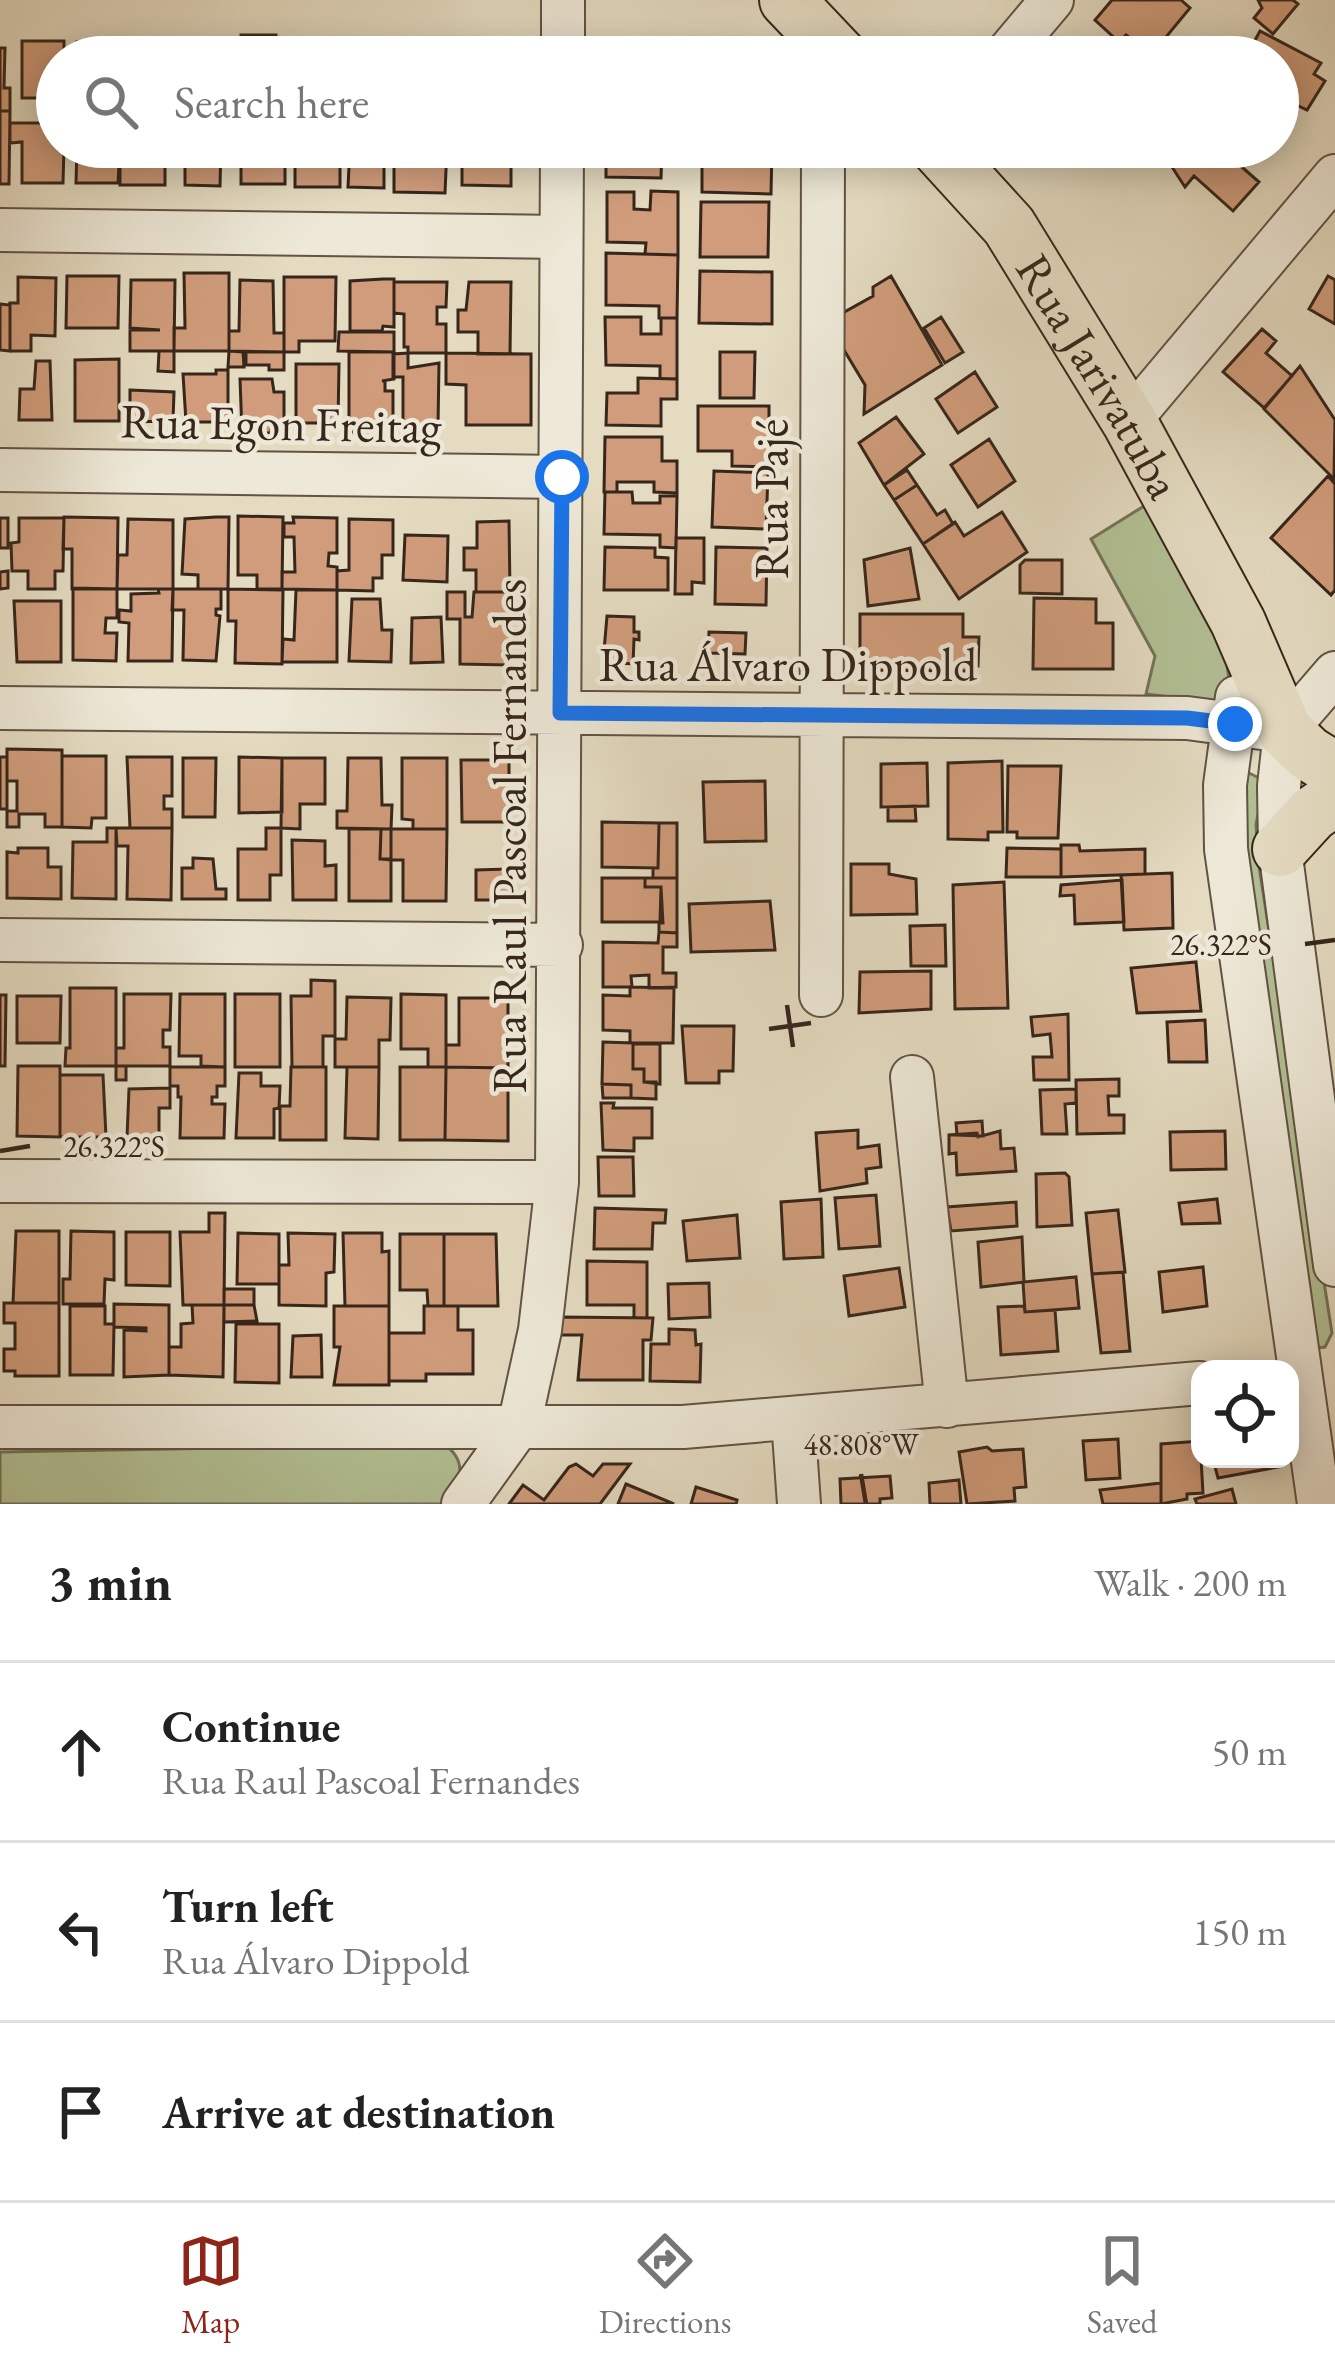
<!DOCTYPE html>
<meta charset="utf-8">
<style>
:root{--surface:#fff;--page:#f6f6f6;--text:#222;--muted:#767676;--line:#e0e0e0;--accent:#8f2418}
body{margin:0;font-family:"EB Garamond",serif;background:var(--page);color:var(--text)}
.controls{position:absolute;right:36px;bottom:36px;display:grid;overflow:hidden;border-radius:24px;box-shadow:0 6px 30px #0003}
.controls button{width:108px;height:108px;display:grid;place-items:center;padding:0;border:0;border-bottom:3px solid var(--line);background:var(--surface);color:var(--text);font:60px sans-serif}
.stop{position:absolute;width:36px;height:36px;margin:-27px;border:9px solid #1a73e8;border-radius:50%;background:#fff}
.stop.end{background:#1a73e8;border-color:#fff;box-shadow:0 3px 12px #0008}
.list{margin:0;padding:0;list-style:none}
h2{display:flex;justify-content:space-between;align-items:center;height:156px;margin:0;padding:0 48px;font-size:51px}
h2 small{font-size:39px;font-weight:400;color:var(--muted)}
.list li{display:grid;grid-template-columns:78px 1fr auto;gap:36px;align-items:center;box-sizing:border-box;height:180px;padding:0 48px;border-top:3px solid var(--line)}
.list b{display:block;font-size:45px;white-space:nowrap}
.list p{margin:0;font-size:39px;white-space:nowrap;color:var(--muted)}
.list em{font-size:39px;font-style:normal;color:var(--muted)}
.icon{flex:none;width:66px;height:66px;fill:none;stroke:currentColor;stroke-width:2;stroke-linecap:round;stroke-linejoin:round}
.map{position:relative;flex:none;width:1335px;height:1504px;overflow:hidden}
.search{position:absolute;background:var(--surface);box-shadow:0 6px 30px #0003;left:36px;right:36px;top:36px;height:132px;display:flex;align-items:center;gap:30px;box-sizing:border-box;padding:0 42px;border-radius:66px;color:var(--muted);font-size:45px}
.sheet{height:696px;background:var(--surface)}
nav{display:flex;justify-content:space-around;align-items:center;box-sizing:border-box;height:168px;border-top:3px solid var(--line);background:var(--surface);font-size:33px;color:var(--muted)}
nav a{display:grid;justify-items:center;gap:6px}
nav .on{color:var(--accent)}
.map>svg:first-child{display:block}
.green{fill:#b2c094;stroke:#747358;stroke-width:3}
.building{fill:#d09c7b;stroke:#37261b;stroke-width:3}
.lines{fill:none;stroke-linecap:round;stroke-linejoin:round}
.minor-casing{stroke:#625344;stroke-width:46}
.major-casing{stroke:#37261b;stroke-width:58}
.minor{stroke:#ede8d7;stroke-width:42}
.major{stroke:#e4dbc1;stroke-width:54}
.route{stroke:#1a73e8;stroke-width:15}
.ticks{fill:none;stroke:#37261b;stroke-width:4.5}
.labels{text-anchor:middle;stroke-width:9;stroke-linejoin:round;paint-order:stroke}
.street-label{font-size:48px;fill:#37261b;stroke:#ede8d7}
.ticks-label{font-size:30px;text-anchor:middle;fill:#37261b;stroke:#ede8d7;stroke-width:9;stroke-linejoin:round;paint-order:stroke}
</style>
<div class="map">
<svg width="1335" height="1504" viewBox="0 0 1335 1504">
<rect width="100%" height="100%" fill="#e4dbc1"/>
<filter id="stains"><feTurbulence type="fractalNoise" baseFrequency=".00167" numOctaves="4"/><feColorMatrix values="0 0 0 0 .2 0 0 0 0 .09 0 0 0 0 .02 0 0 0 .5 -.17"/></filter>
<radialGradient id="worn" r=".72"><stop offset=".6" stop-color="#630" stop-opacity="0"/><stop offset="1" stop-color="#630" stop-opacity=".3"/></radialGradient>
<path class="green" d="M1144 506C1179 566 1236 632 1229 704L1146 694 1155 656 1091 539Z
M1241 769 1265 781 1256 824 1258 860 1332 1333 1325 1347 1317 1348 1239 859Z
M444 1444C470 1463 459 1481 446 1504H0V1452Z"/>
<path class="building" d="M1112 0H1181L1190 8 1152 54 1126 35 1119 42 1095 20Z
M1258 0H1293L1298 4 1273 34 1254 18 1262 8Z
M1260 31 1321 63 1314 74 1325 81 1307 110 1278 96V57H1246Z
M241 35H276V42L286 43V57H241Z
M22 41H64V57H57V98H22Z
M120 41V57H77V42Z
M186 41 230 42V57H185Z
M295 41H339V57H295Z
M349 42H393V57H349Z
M477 42H532V57H477Z
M164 43V57H120V44Z
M407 44H450L449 57H406Z
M740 47V57H685V48Z
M740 47H765V57H740Z
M0 48H5L4 88H10V111H0Z
M608 49H680V57H608Z
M1278 101 1296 110 1278 144Z
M0 111H10L9 184H0Z
M10 123H57V147H64L63 183H22V142L10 143Z
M77 147H120L118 183H76Z
M120 147H165V185H120Z
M175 147H221L220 186 185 185V149Z
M241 147H285V184H241Z
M295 147H340V187H295Z
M350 147H447L445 193 394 192V158H384V188L348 187Z
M478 147H511V186L462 185V158H478Z
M606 147H662L661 178 606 177Z
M702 147H772L771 194 702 192Z
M1016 147H1065L1057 156 1045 148 1029 165Z
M1159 147H1190L1170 163Z
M1190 147 1217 150 1219 147 1259 182 1233 211 1194 176 1185 187 1172 167Z
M651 191 678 192V255L645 254 646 243 607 242V192H634V209L650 210Z
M701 202H769L768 257H700Z
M606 253 678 255 677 318H659V306L606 305Z
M700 271 772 272V324L699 323Z
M184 273H229V351H174V328H185Z
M67 276H119L118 328H66Z
M891 276 942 365 864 414 865 385 841 345V314L873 296V287Z
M1328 276 1335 280V324L1309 309Z
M18 277 56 278 55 336 31 335V351H10V303H18Z
M284 277H336L335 341H299V352H284Z
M383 279H394V327L383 326 382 331H350V281Z
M131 280H175L174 351H130V330H160L130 328Z
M240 280 273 281 274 333H284V352L229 351V331H239Z
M394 282H447L446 307H437V324H446V353H408V347H404V314L394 313Z
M469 282H511L510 354H478V332H458V310H466Z
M0 304 10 305V351L0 350Z
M605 317H641V334H661V318H677V379H660V366L606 365Z
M941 317 963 352 945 363 924 328Z
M1262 329 1276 341 1266 353 1292 376 1264 408 1223 372Z
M339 332H394V352L338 351Z
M159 351H174V372L158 371Z
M229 351 243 352 244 367H228Z
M246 352H284V370H269V365H246Z
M349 352H394V379L382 381H385V391H393V432H349Z
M720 352H755L754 398H720Z
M408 353V368L439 363 438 426H403V377H393V354Z
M446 353 531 354V425H466V385L446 384Z
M119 359V421H75V360Z
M36 361H50L52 420H19L20 389H34Z
M296 364H339L338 423H296Z
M1300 366 1335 420 1334 479 1264 409Z
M216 370H228V422H186L183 374H216Z
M975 372 997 407 958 433 936 399Z
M638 378 677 379V399H661V426L606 425 607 393H638Z
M240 379H272L274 392H284V422H271V433H242Z
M130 390 174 392 173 421 130 422Z
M698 406H769V467L732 466V451H698Z
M896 417 924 454 884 485 859 443Z
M605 437H662V461H677V493L654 492V482H617V492H604Z
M989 439 1015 481 978 507 951 465Z
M907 470 917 485 894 500 884 485Z
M714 471 768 473 766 529 712 527Z
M1328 476 1335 484V590L1331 595 1271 538Z
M917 485 937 515 945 510 953 524 923 544 894 500Z
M605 492H632L633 503H660V496H677L676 548 660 547V535L604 534Z
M1002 512 1027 552 959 599 923 544 955 522 964 536Z
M238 516 283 517 282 589H257V575H238Z
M64 517 118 518 117 589H72V549H63Z
M216 517H229L228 589H198V575L182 574 185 519Z
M293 517 337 518V553H329L328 566 337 567V590L282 589V572H295L294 537H284V523H294Z
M0 518H8V548H0Z
M19 518H64L63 571H55V589H28V571H12L11 543 19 542Z
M128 519 173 520V589H117L118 555H127Z
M349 519 393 520V555H382V578H373V591L337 590V571L349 570Z
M509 521 510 592H476V570H464V548H477V522Z
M405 535 448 536 447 582 403 580Z
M676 538H704V583L692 582V594H675Z
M605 547 655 548V557L668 558V590H604Z
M716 547 767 548 766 605 715 604Z
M910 548 919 599 868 606 864 560Z
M1025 560H1062V594L1020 593V565Z
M8 571V588L0 589V572Z
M73 588 117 589V618H106L105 633H117L116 661 73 660Z
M158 589H173L172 661H128L129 623 119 622V610L131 611V594L159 593Z
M173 589H221V609H216V615L220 616 216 661 183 660 184 610H172Z
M228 589 283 590 282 664 235 663 236 621H228Z
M296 590H337V662H282L283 639 294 640Z
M447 592H465V617H472L474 592H510L509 665 460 664V619H447Z
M1034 598 1096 599V623H1113V669H1033Z
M352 599H380L382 630H392L391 662 349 661Z
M14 601H61V662H17Z
M860 614H963V637H979L978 666H975V671L864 670V665H860Z
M607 616 634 617V632H639V640L634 639 633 664 603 662Z
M441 617 443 662 411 663 412 618Z
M709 632 746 633 745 654 708 653Z
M7 749 62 750V827H45V814H19V827H7V811H17V781H7Z
M62 756H106V818H92L91 828 62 827Z
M0 757H7V809H0Z
M127 757H172V796H164V809H172V828H130Z
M239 757 282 758V812L239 813Z
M183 758H216L215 817H183Z
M282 758H325V804H300V829L281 828Z
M348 758H381L382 805H392L391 829 337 828V811H347Z
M402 758H447V829H413V820L402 819Z
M461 760H509V822H462Z
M1002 761 1003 832H988V840L948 839V763Z
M927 763 928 806 881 807V764Z
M1008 766H1061L1058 838H1017V832H1007Z
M765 781 766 841 705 842 703 782Z
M915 806 916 821H888V807Z
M602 822 659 823 658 868 602 867Z
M659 823H677V878H653V868H658Z
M107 828H116V899L72 898 73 842H107Z
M116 828H172L171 900 127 899 128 846H117Z
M266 828H281V875H270V900H238V849H266Z
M349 829H381L380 859 391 860V901H349Z
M381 829H391V859H380Z
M391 829H447L446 901H403V860H391Z
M292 840 325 841V866L336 865V900H293Z
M1061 845H1079L1080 851 1145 849V874L1061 877Z
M18 848H48V867H61V899L7 898V852L18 853Z
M1007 848 1061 849V877H1006Z
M193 858 213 859 216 889H226V899H182V868H193Z
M851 864H889V874L916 879 917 914 851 915Z
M508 869 509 900H476V870Z
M1172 873 1173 928 1124 930 1121 875Z
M602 878H645V887H661L660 922H602Z
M645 878H677V933L659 932V923H663L661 887H645Z
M1122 880 1124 922 1075 924 1074 895 1060 896 1061 885Z
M1004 882 1008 1008 955 1009 953 885Z
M770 901 775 950 691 952 689 904Z
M945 925 946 966H911L910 926Z
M659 932 677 933V947H663V973H676V987L649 988V975L631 976 632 987H603V942L658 943Z
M1196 962 1201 1011 1137 1013 1131 968Z
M931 971V1009L859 1013 860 972Z
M311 980 335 981V1036H323V1067H292L291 996H311Z
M630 987 674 988 673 1043H630V1031L603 1030V995L630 996Z
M70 988H116V1066H65L66 1048H70Z
M124 994H171L170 1030H163V1047H170V1066H116V1048H124Z
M180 994H225V1067L201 1066V1056H179Z
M235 994H280V1067H235Z
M401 994 446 995V1067H428V1049H401Z
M0 995H6L5 1066H0Z
M17 996H61L60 1043H17Z
M347 997 391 998 390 1040H379V1067H335V1039H346Z
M459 998H508V1068L446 1067V1045H459Z
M1068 1014 1069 1080H1034L1033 1057H1052L1050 1034 1033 1036 1031 1017Z
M1205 1020 1207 1062H1169L1167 1022Z
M682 1026H734L733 1071H719V1083H686Z
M603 1042 633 1043V1069H644V1082H656V1099L631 1098V1085L602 1084Z
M633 1044H660V1084L644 1082V1069H633Z
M18 1066H60V1137L17 1136Z
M116 1066H126V1080H116Z
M170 1067H225V1086H217V1097H212V1104H225L224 1138H180L181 1097H178V1086H170Z
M291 1067H326V1140H280V1106H290Z
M347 1067H379L378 1139 345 1138Z
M400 1067H446L445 1140H400Z
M446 1067 508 1068V1141L445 1140Z
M239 1073H261V1086H280L279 1108 274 1109V1138H236Z
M60 1075H103L106 1137H60Z
M1119 1079V1096H1108L1109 1115H1124V1133L1077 1134 1076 1080Z
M602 1084 631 1085V1098H603Z
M170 1088V1108H159V1137L127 1138 129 1089Z
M1076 1089V1103L1065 1104 1067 1134H1042L1040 1090Z
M601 1103H614L613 1108H652V1138H634V1151L603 1150Z
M982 1121 983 1136 957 1135 956 1123Z
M858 1130V1148L879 1145 881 1167 866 1169 867 1183 820 1191 816 1133Z
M1000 1131 1001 1149 1014 1148 1016 1171 957 1175 956 1153 949 1154V1135L977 1133 978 1137Z
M1225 1131 1226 1169 1171 1170 1170 1132Z
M598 1157H633L634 1196H599Z
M1065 1173 1069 1177 1072 1225 1037 1227 1036 1174Z
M876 1195 880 1246 839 1249 835 1198Z
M821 1199 823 1257 784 1259 781 1202Z
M1217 1199 1220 1223 1182 1224 1179 1203Z
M1016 1202 1017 1226 951 1231 947 1207Z
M595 1208 666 1210 665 1223H653L652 1249H594Z
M1118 1210 1125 1272 1092 1274 1086 1213Z
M209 1213H225L224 1305H183L180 1232H209Z
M737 1215 740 1258 687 1261 683 1221Z
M16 1231H59V1303H13Z
M71 1231 114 1232V1280L105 1279 104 1304H63V1279H70Z
M126 1232H170V1286L126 1285Z
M238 1233 279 1234V1284H237Z
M288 1233 335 1234 334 1272 326 1273V1306L279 1305V1265H289Z
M343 1233H382V1252L389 1251V1306H345Z
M400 1234H444V1306H428L427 1290H400Z
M444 1234H496L498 1306H444Z
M1022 1237 1024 1282 981 1287 978 1242Z
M587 1261 647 1262V1318H634V1305H587Z
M1203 1267 1207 1306 1163 1312 1159 1272Z
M899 1268 905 1307 849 1316 844 1276Z
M1123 1272 1130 1351 1101 1353 1092 1274Z
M1076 1277 1079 1308 1025 1312 1023 1282Z
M709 1283 710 1317 669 1319 668 1284Z
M224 1289H254V1305H224Z
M4 1303H59V1376H15V1371H4V1349H15V1323H4Z
M114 1304 169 1305V1375L124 1377V1330L146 1331V1328L114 1327Z
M192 1305H224L223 1377 169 1375V1347H181V1324L193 1323Z
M224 1305H254L257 1321 224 1322Z
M70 1306H105V1324H114L113 1375H70Z
M334 1306H389V1385H334L340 1347H334Z
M424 1306H458V1330H473V1374H426V1381H389V1333H424Z
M1024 1306 1025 1312 1055 1310 1058 1351 1001 1355 998 1307Z
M561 1317 653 1318 651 1340H643V1380H578L582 1335H560Z
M236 1324H279V1383L235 1382Z
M669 1329 695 1330 696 1345 701 1344 700 1382 650 1381 651 1344H669Z
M321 1335 322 1377H291L293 1336Z
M1118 1439 1120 1478 1086 1480 1083 1441Z
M1200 1441 1203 1493 1187 1494V1499L1161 1504V1444Z
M987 1447 992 1451 1023 1449 1026 1487 1014 1488 1015 1501 967 1504 959 1452Z
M1213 1459H1276L1278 1467 1218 1478Z
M576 1464 593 1476 603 1464H630L600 1504H509L523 1485 544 1500 569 1467Z
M890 1476 892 1498 880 1499V1504H841L840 1479Z
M959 1480 961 1504H930L929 1483Z
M1161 1483V1504H1103L1100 1490Z
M626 1484 674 1504H618Z
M696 1487 737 1500 736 1504H691Z
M1232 1489 1236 1504H1197L1195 1499Z"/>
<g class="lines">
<defs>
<path id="minor" d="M563 57V0
M1004 57 1052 0
M0 230 561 237
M1129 421 1335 176
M0 470 562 477
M1237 697 1225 785 1226 849 1319 1504
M0 708 1187 718 1285 731
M1285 731 1279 786 1280 849 1335 1265
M1285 731 1335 673
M0 940 561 945
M821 995 823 147
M912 1077 947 1406
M0 1181 557 1182
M793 1419 799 1504
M0 1427H683L1200 1383
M463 1504 519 1426 540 1330 557 1182 562 147"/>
<g id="major">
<path d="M787 0 841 57"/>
<path id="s1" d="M937 147 1009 226 1129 421 1238 622 1285 731 1308 753 1335 770"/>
<path d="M1280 849 1312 814 1335 798"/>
</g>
</defs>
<use href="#minor" class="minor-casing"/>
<use href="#major" class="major-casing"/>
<use href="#minor" class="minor"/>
<use href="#major" class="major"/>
</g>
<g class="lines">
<path class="route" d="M562 477 560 713 1187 718 1235 724"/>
</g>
<path class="ticks" d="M1305 944 1335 940M787 1005 793 1047M769 1029 811 1023M0 1151 30 1146M861 1474 866 1504"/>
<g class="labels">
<g class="street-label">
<text dy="17" stroke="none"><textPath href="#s1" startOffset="282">Rua Jarivatuba</textPath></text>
<text transform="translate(281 423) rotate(1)" y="17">Rua Egon Freitag</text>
<text transform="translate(771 499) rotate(-90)" y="17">Rua Pajé</text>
<text x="788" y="681">Rua Álvaro Dippold</text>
<text transform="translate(509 836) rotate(-90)" y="17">Rua Raul Pascoal Fernandes</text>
</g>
</g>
<g class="ticks-label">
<text x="1221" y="955">26.322°S</text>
<text x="114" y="1157">26.322°S</text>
<text x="861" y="1455">48.808°W</text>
</g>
<rect width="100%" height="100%" filter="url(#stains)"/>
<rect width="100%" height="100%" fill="url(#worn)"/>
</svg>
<div class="controls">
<button><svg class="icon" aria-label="locate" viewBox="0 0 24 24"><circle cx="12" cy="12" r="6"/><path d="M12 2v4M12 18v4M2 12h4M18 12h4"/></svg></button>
</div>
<div class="stop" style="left:562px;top:477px"></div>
<div class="stop end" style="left:1235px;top:724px"></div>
<div class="search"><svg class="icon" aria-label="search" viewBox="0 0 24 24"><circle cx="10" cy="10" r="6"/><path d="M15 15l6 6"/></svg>Search here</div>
</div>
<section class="sheet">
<h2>3 min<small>Walk · 200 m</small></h2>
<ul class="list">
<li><svg class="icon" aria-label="ahead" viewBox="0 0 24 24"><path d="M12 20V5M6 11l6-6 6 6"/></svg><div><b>Continue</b><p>Rua Raul Pascoal Fernandes</p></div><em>50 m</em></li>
<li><svg class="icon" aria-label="left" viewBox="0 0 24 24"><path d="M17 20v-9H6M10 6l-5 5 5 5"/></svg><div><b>Turn left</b><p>Rua Álvaro Dippold</p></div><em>150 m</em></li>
<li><svg class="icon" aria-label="arrive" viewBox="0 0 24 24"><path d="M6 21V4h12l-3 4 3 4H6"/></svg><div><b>Arrive at destination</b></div></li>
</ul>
</section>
<nav>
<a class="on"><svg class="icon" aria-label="map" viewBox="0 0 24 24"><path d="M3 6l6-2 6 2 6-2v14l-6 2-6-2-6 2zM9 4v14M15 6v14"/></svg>Map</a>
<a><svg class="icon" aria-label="directions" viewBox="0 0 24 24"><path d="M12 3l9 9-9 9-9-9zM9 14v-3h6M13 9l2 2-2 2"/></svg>Directions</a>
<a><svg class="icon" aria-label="saved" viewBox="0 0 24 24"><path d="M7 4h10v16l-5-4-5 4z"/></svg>Saved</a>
</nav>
